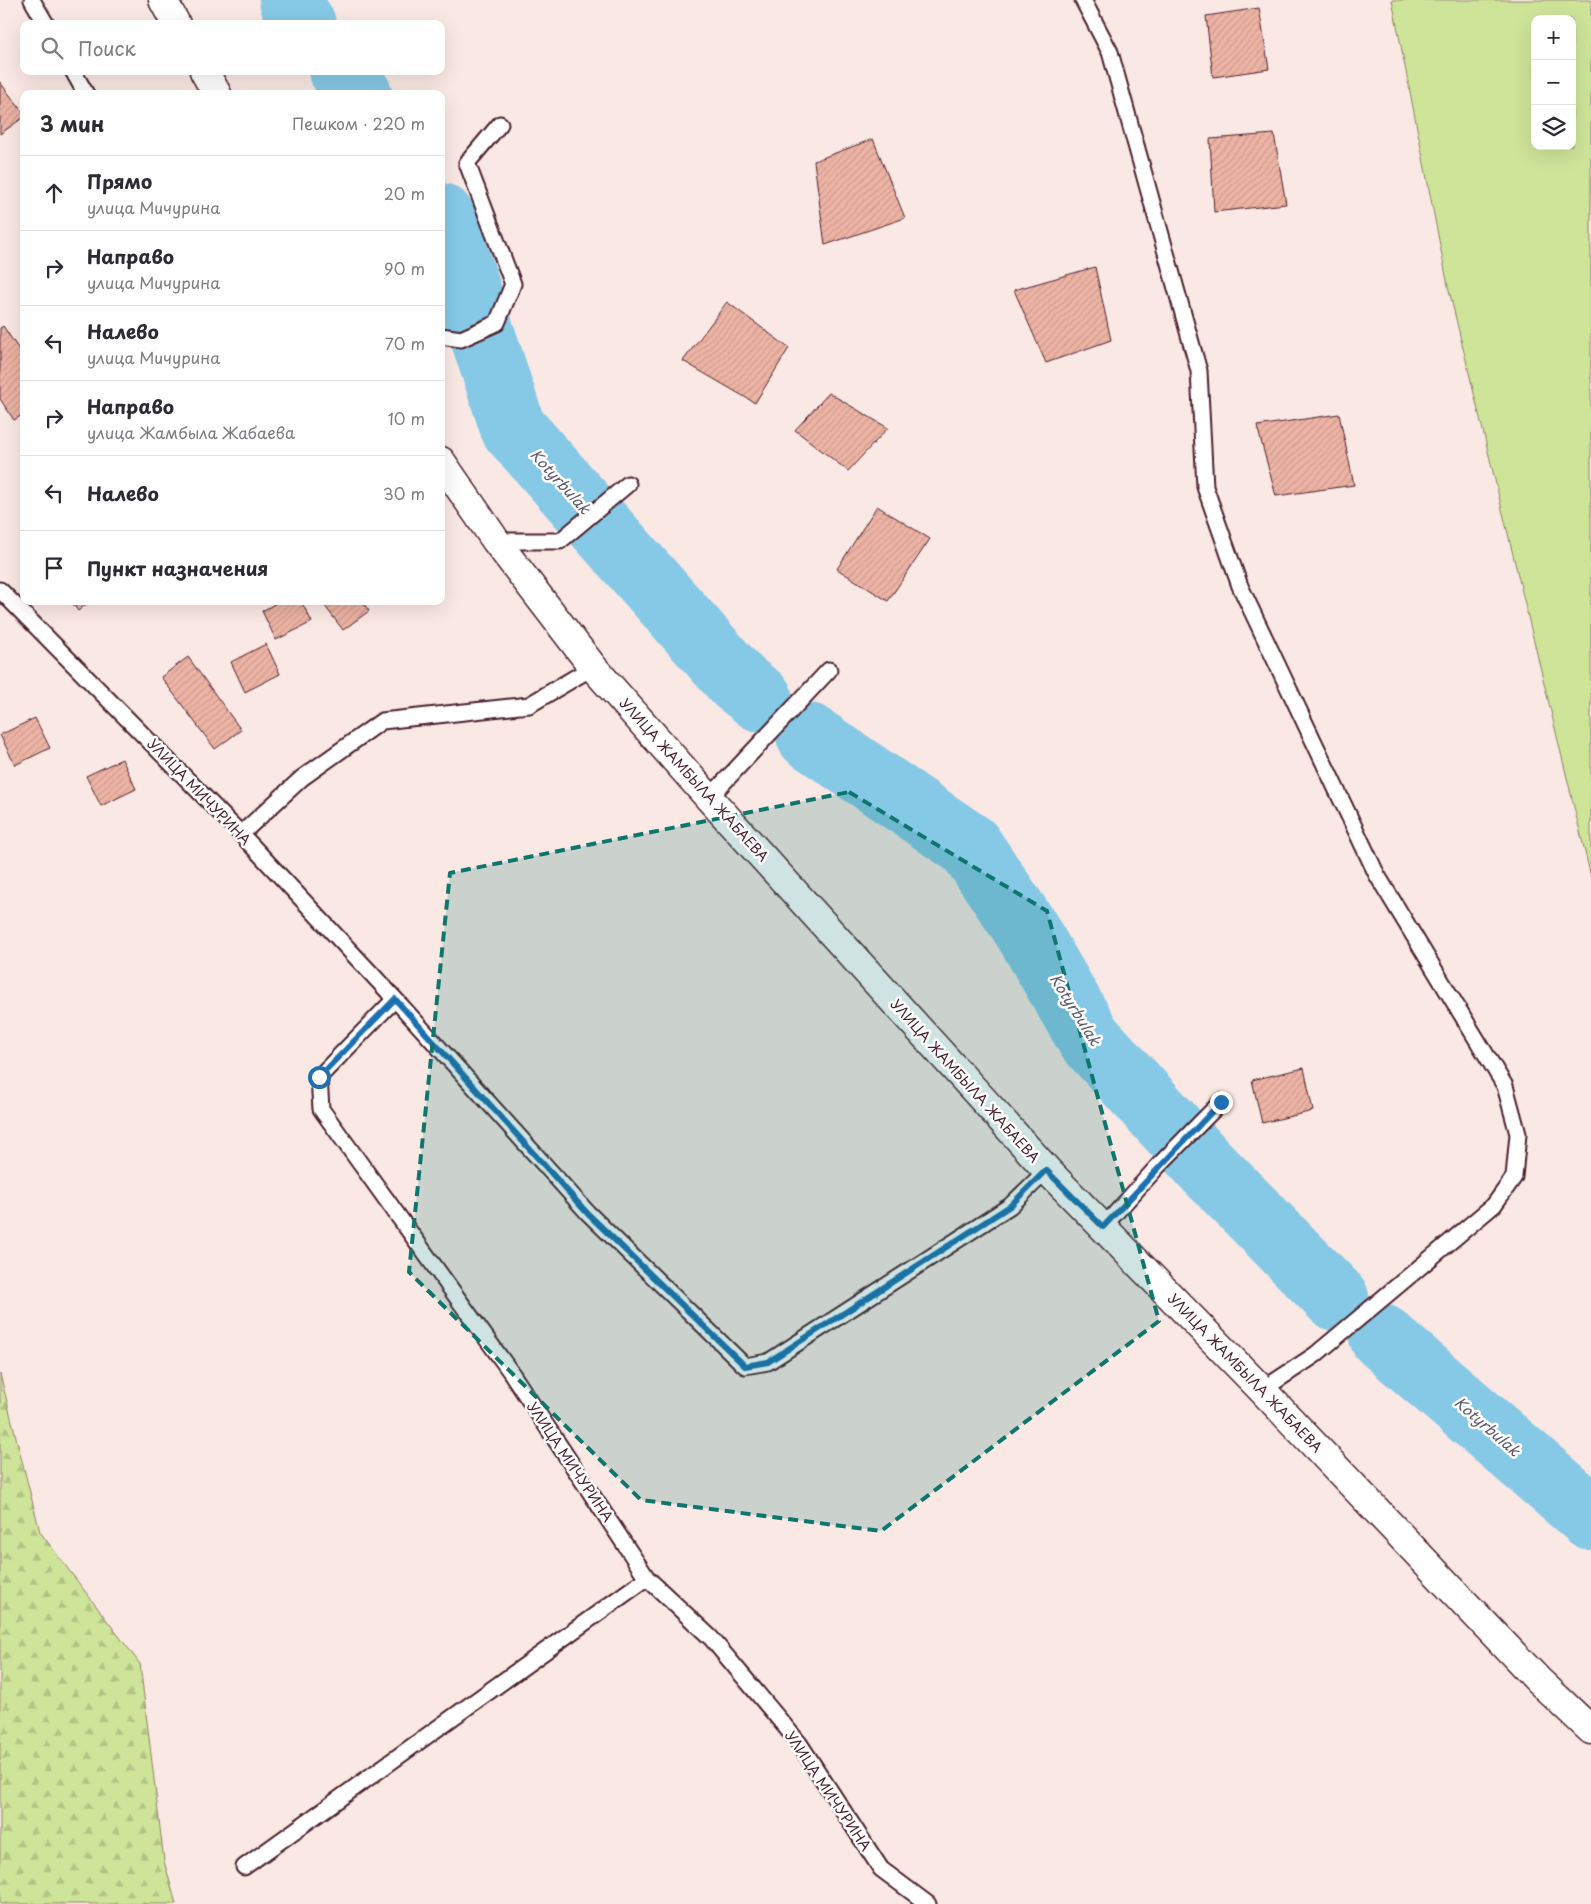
<!DOCTYPE html>
<html lang="ru">
<meta charset="utf-8">
<style>
:root{--surface:#fff;--page:#f2f2f3;--text:#2b2b33;--muted:#7c7c81;--line:#e1e1e2}
body{margin:0;font-family:"Playpen Sans",sans-serif;background:var(--page);color:var(--text)}
.controls{position:absolute;right:15px;top:15px;display:grid;overflow:hidden;border-radius:10px;box-shadow:0 5px 20px #0002}
.controls button{width:45px;height:45px;display:grid;place-items:center;padding:0;border:0;border-bottom:1px solid var(--line);background:var(--surface);color:var(--text);font:25px sans-serif}
.stop{position:absolute;width:15px;height:15px;margin:-11px;border:4px solid #1f6fb2;border-radius:50%;background:#fff}
.stop.end{background:#1f6fb2;border-color:#fff;box-shadow:0 1px 5px #0008}
.list{margin:0;padding:0;list-style:none}
h2{display:flex;justify-content:space-between;align-items:center;height:65px;margin:0;padding:0 20px;font-size:21px}
h2 small{font-size:16px;font-weight:400;color:var(--muted)}
.list li{display:grid;grid-template-columns:32px 1fr auto;gap:15px;align-items:center;box-sizing:border-box;height:75px;padding:0 20px;border-top:1px solid var(--line)}
.list b{display:block;font-size:19px;white-space:nowrap}
.list p{margin:0;font-size:16px;white-space:nowrap;color:var(--muted)}
.list em{font-size:16px;font-style:normal;color:var(--muted)}
.icon{flex:none;width:28px;height:28px;fill:none;stroke:currentColor;stroke-width:2;stroke-linecap:round;stroke-linejoin:round}
.map{position:relative;flex:none;width:1591px;height:1904px;overflow:hidden}
.search{position:absolute;background:var(--surface);box-shadow:0 5px 20px #0002;left:20px;top:20px;width:425px;height:55px;display:flex;align-items:center;gap:12px;box-sizing:border-box;padding:0 18px;border-radius:10px;color:var(--muted);font-size:19px}
.panel{position:absolute;background:var(--surface);box-shadow:0 5px 20px #0002;left:20px;top:90px;width:425px;height:515px;border-radius:10px}
.map>svg:first-child{display:block}
.grass{fill:#cee499;stroke:#8c8262;fill-rule:evenodd}
.forest{fill:url(#forest-firs);stroke:#8c8262}
.lines{fill:none;stroke-linecap:round;stroke-linejoin:round}
.river{stroke:#85c9e6;stroke-width:66}
.building{fill:url(#building-hatch);stroke:#4a1f2b}
.service-casing{stroke:#4a1f2b;stroke-width:19}
.tertiary-casing{stroke:#4a1f2b;stroke-width:31}
.service{stroke:#fff;stroke-width:15}
.tertiary{stroke:#fff;stroke-width:28}
.route{stroke:#1f6fb2;stroke-width:6}
.marked{fill:#0f766e;fill-opacity:0.2;stroke:#0f766e;stroke-width:4;stroke-dasharray:10 6;stroke-linejoin:round}
.labels{text-anchor:middle;stroke-width:5;stroke-linejoin:round;paint-order:stroke}
.street-label{font-size:14px;fill:#4a1f2b;stroke:#fff}
.water-label{font-size:15px;font-style:italic;fill:#5f5a6c;stroke:#fff}
</style>
<div class="map">
<svg width="1591" height="1904" viewBox="0 0 1591 1904">
<defs>
<pattern id="forest-firs" width="22" height="20" patternUnits="userSpaceOnUse" patternTransform="scale(1.25)"><rect width="22" height="20" fill="#cee499"/><path d="M5 1l3.5 6h-7zM16 11l3.5 6h-7z" fill="#b2c384"/></pattern>
<pattern id="building-hatch" width="6" height="6" patternUnits="userSpaceOnUse" patternTransform="scale(1.25)"><rect width="6" height="6" fill="#edb4a5"/><path d="M-1 1l2-2M0 6l6-6M5 7l2-2" fill="none" stroke="#cd9a8e"/></pattern>
</defs>
<rect width="100%" height="100%" fill="#fae8e4"/>
<filter id="ink" filterUnits="userSpaceOnUse"><feTurbulence type="fractalNoise" baseFrequency=".02" numOctaves="2"/><feDisplacementMap in="SourceGraphic" scale="10" xChannelSelector="R" yChannelSelector="G"/><feConvolveMatrix kernelMatrix="1 2 1 2 8 2 1 2 1" color-interpolation-filters="sRGB"/></filter>
<g filter="url(#ink)">
<path class="grass" d="M1392 0H1591V877L1448 286ZM1535 19H1572V146H1535Z"/>
<path class="forest" d="M0 1374 40 1532 140 1664 164 1861 176 1904H0Z"/>
<g class="lines">
<path class="river" d="M292 0 298 18 303 24
M342 71 359 94
M441 216 446 223 513 428 738 682 760 699
M809 736 970 846 1026 929 1089 1038 1206 1166 1336 1298
M1382 1337 1591 1517"/>
</g>
<path class="building" d="M1259 8 1269 69 1213 77 1206 16Z
M0 82 24 114V117L0 134Z
M1274 134 1286 204 1214 212 1210 139Z
M873 139 905 218 825 245 814 161Z
M1095 267 1111 340 1046 363 1014 290Z
M727 302 789 348 755 403 683 361Z
M3 326 24 357V414L14 420 0 399V328Z
M829 393 888 428 848 471 795 430Z
M1339 414 1354 485 1276 496 1257 426Z
M877 506 930 539 888 601 837 569Z
M71 601H90L78 611Z
M280 601H301L312 622 276 640 262 611Z
M321 601H362L369 611 343 630Z
M266 644 280 674 245 692 231 662Z
M188 657 241 730 215 749 161 677Z
M35 718 50 748 15 765 0 735Z
M122 759 136 789 101 806 86 776Z
M1304 1068 1313 1111 1262 1123 1252 1080Z"/>
<g class="lines">
<defs>
<path id="service" d="M32 0 46 24
M1083 0 1110 52 1199 371 1205 487 1240 586 1377 875 1505 1086 1518 1134 1514 1177 1494 1205 1315 1355 1262 1390
M73 71 86 94
M441 336 461 339 497 323 513 284 467 163 500 124
M496 541H560L628 484
M0 590 241 834 395 999 588 1213 745 1366 768 1362 1010 1206 1047 1170
M709 798 829 670
M241 834 302 778 382 721 529 705 593 667
M395 999 319 1077 321 1109 510 1371 647 1578 711 1638 799 1743 881 1869 928 1904
M1103 1227 1158 1166 1221 1102
M244 1867 647 1578"/>
<path id="tertiary" d="M163 0 176 24
M204 71 217 94
M441 461 496 541 593 667 709 798 1047 1170 1262 1390 1538 1680 1591 1730"/>
</defs>
<use href="#service" class="service-casing"/>
<use href="#tertiary" class="tertiary-casing"/>
<use href="#service" class="service"/>
<use href="#tertiary" class="tertiary"/>
</g>
</g>
<g class="lines" filter="url(#ink)">
<path class="route" d="M319 1077 395 999 588 1214 745 1366 768 1362 1010 1206 1046 1170 1103 1227 1221 1102"/>
</g>
<path class="marked" d="M849 792 1047 911 1159 1321 881 1531 641 1500 409 1272 450 873Z"/>
<g class="labels">
<g class="street-label">
<text transform="translate(694 780) rotate(48)" y="5">УЛИЦА ЖАМБЫЛА ЖАБАЕВА</text>
<text transform="translate(199 792) rotate(46)" y="5">УЛИЦА МИЧУРИНА</text>
<text transform="translate(965 1081) rotate(48)" y="5">УЛИЦА ЖАМБЫЛА ЖАБАЕВА</text>
<text transform="translate(1245 1373) rotate(46)" y="5">УЛИЦА ЖАМБЫЛА ЖАБАЕВА</text>
<text transform="translate(570 1462) rotate(56)" y="5">УЛИЦА МИЧУРИНА</text>
<text transform="translate(828 1791) rotate(56)" y="5">УЛИЦА МИЧУРИНА</text>
</g>
<g class="water-label">
<text transform="translate(560 482) rotate(48)" y="5">Kotyrbulak</text>
<text transform="translate(1075 1010) rotate(58)" y="5">Kotyrbulak</text>
<text transform="translate(1487 1427) rotate(41)" y="5">Kotyrbulak</text>
</g>
</g>
</svg>
<div class="controls">
<button>+</button>
<button>−</button>
<button><svg class="icon" aria-label="layers" viewBox="0 0 24 24"><path d="M12 4l9 5-9 5-9-5zM3 14l9 5 9-5"/></svg></button>
</div>
<div class="stop" style="left:319px;top:1077px"></div>
<div class="stop end" style="left:1221px;top:1102px"></div>
<div class="search"><svg class="icon" aria-label="search" viewBox="0 0 24 24"><circle cx="10" cy="10" r="6"/><path d="M15 15l6 6"/></svg>Поиск</div>
<section class="panel">
<h2>3 мин<small>Пешком · 220 m</small></h2>
<ul class="list">
<li><svg class="icon" aria-label="ahead" viewBox="0 0 24 24"><path d="M12 20V5M6 11l6-6 6 6"/></svg><div><b>Прямо</b><p>улица Мичурина</p></div><em>20 m</em></li>
<li><svg class="icon" aria-label="right" viewBox="0 0 24 24"><path d="M7 20v-9h11M14 6l5 5-5 5"/></svg><div><b>Направо</b><p>улица Мичурина</p></div><em>90 m</em></li>
<li><svg class="icon" aria-label="left" viewBox="0 0 24 24"><path d="M17 20v-9H6M10 6l-5 5 5 5"/></svg><div><b>Налево</b><p>улица Мичурина</p></div><em>70 m</em></li>
<li><svg class="icon" aria-label="right" viewBox="0 0 24 24"><path d="M7 20v-9h11M14 6l5 5-5 5"/></svg><div><b>Направо</b><p>улица Жамбыла Жабаева</p></div><em>10 m</em></li>
<li><svg class="icon" aria-label="left" viewBox="0 0 24 24"><path d="M17 20v-9H6M10 6l-5 5 5 5"/></svg><div><b>Налево</b></div><em>30 m</em></li>
<li><svg class="icon" aria-label="arrive" viewBox="0 0 24 24"><path d="M6 21V4h12l-3 4 3 4H6"/></svg><div><b>Пункт назначения</b></div></li>
</ul>
</section>
</div>
